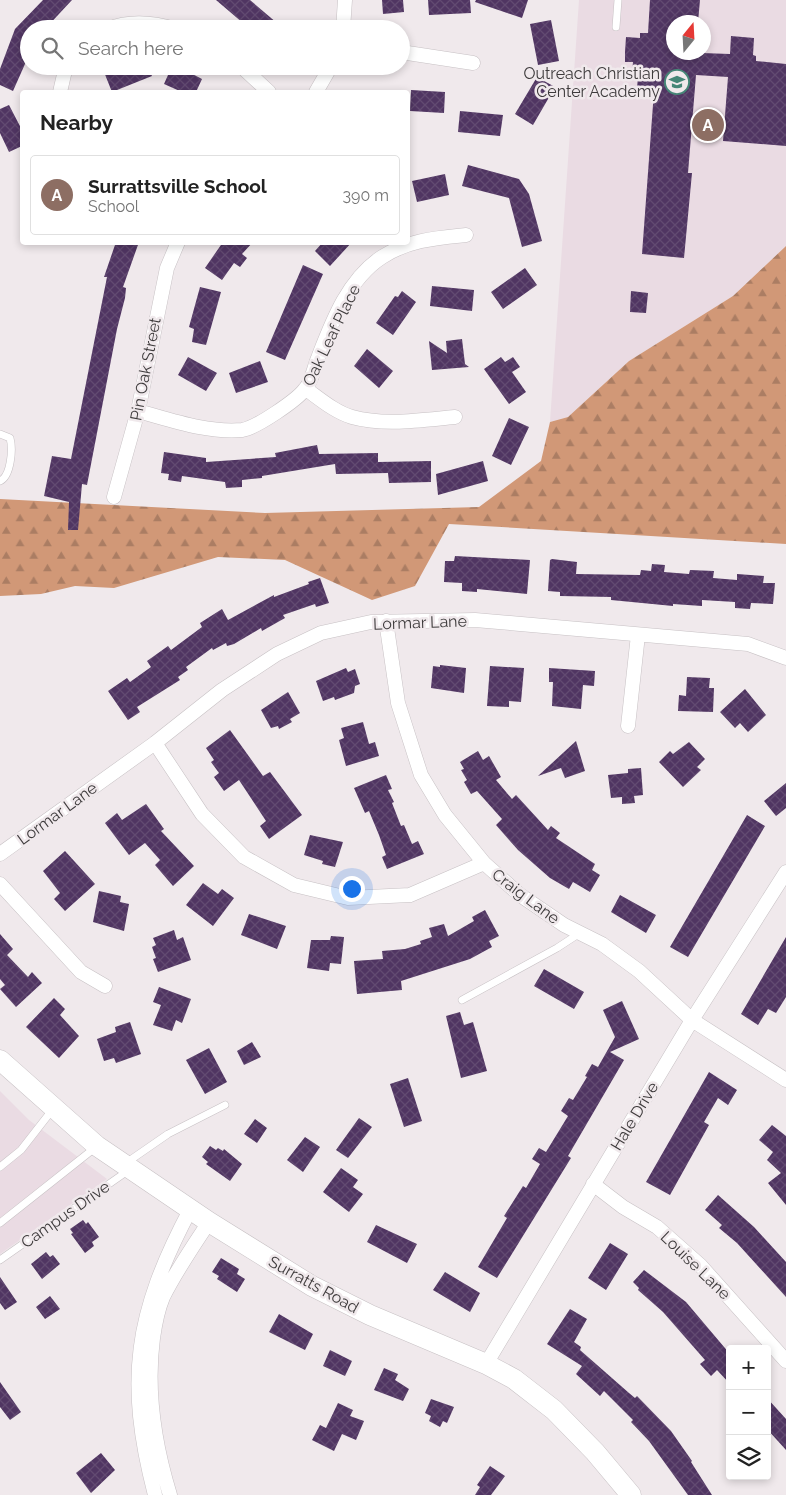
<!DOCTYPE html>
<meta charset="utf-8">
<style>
:root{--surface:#fff;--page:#f2f2f2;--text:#222;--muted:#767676;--line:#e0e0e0;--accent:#d93025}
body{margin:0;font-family:Raleway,sans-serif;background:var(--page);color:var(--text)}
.controls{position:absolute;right:15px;bottom:15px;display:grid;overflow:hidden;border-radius:5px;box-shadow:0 2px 8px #0003}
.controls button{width:45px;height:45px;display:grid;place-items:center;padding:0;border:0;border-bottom:1px solid var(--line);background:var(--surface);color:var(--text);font:25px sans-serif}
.compass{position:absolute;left:666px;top:15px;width:45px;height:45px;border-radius:50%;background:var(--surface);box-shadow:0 2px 8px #0003;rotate:18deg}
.you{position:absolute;left:351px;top:888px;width:18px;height:18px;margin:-12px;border:4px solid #fff;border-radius:50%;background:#1a73e8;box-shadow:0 0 0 8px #1a73e833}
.badge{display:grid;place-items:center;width:32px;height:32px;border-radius:50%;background:var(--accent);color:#fff;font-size:16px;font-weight:700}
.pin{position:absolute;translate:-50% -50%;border:2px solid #fff;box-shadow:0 1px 5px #0006}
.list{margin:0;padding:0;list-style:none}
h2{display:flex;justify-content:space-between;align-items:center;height:65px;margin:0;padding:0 20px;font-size:21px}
h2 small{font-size:16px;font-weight:400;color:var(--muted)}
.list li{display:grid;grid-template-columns:32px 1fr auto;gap:15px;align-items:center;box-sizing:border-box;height:80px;margin:0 10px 10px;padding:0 10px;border:1px solid var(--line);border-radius:5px}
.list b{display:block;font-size:19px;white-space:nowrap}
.list p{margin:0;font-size:16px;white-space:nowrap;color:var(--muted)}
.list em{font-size:16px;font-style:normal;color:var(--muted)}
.icon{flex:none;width:28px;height:28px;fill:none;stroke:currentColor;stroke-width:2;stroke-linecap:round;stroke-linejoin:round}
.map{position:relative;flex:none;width:786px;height:1495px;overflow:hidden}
.search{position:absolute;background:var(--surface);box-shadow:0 2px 8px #0003;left:20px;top:20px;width:390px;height:55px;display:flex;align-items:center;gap:12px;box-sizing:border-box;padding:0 18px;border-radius:28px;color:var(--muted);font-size:19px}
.panel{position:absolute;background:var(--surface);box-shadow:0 2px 8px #0003;left:20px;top:90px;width:390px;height:155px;border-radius:5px}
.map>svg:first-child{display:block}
.built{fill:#eadbe3;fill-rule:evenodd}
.forest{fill:url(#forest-firs)}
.building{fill:url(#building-cross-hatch)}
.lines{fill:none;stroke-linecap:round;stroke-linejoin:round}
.service-casing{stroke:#c7c1c4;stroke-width:8}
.minor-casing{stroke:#c7c1c4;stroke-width:15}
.secondary-casing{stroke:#c7c1c4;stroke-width:21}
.service{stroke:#fff;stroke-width:7}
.minor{stroke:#fff;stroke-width:14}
.secondary{stroke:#fff;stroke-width:20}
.labels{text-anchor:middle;stroke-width:5;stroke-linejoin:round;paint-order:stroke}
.poi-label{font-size:16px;fill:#3e3b3c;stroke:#f0e9ec;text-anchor:end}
.street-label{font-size:16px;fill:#3e3b3c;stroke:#f0e9ec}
</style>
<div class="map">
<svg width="786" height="1495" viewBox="0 0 786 1495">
<defs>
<pattern id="forest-firs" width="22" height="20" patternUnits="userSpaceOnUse" patternTransform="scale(1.25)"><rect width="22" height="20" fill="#d19877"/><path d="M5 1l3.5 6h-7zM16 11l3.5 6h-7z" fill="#ab7d63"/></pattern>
<pattern id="building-cross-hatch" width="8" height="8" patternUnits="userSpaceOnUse" patternTransform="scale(1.25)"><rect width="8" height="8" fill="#503562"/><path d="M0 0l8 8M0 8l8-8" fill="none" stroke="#624a71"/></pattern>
</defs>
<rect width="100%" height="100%" fill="#f0e9ec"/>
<path class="built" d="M579 0H786V246L733 296 629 361 568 417 550 422ZM674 22H704V52H674Z
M0 1091 29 1120 107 1179 0 1254Z"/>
<path class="forest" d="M786 246V544L449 524 415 586 372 600 285 560 218 557 114 588 75 586 41 594 0 596V499L265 513 479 507 541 461 550 422 568 417 629 361 733 296Z"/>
<path class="building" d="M43 0H72L45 29H29V55L13 91 0 85V69L15 29Z
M216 0H250L284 29H250Z
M382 0H403L404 12 383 14Z
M428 0H470L471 13 429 15Z
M476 0H528L522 18 475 2Z
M650 0H700L698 22H674V52L730 54 731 36 754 38 753 55 756 56V61L786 64V146L723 141 728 77 696 75 688 173H692L684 258 642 254 654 91 637 90 638 74 632 73 633 62H625V52L626 37 640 38V33H648Z
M551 20 559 61 538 65 530 24Z
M118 66H147L152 76 112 92 104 72Z
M172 66H177L202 79 196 92H182L164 84Z
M537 77 555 87 533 125 515 114Z
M411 90 445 92 444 113 410 111Z
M9 105 22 130V146L9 152 0 133V109Z
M460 111 503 115 500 136 458 132Z
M468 165 519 179 529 194 542 241 522 247 509 198 462 186Z
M445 174 449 195 417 202 412 181Z
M116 242H139L123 287 126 288 125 298 117 329 87 485 82 484 78 530H68L69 502 44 496 52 456 71 459 107 277H104Z
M223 242H253L242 254 247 258 240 267 234 263 222 280 205 268Z
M323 242H352L330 266 315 251Z
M303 265 323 274 285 360 266 352Z
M525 268 537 285 503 309 491 292Z
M432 286 474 290 472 311 430 306Z
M200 287 221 292 206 345 192 342 194 329 189 327Z
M402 291 416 302 393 335 376 323 395 296 398 297Z
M631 291 648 293 646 313 630 312Z
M462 339 465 364 469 367 432 370 429 341 447 353 446 341Z
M367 349 393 371 379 388 354 366Z
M188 357 217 373 206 391 178 375Z
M501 357 505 362 513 357 520 367 512 372 526 392 509 404 484 369Z
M260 361 268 382 236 393 229 373Z
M509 418 529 427 511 465 492 456Z
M317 445 319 454 378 453V462L431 461V482L389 483 388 473 336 474 335 464 262 476V478L242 480V487L226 488 225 482 182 476 181 482 168 480 169 474 161 473 164 452 206 458V462L276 457 275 453Z
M483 461 488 481 438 495 436 474Z
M455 556 530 560 527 594 477 589V592L462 591V583L444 582 445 561H454Z
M552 559 577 562 576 574 640 575 641 570 651 571 652 564 665 565 664 572 689 574 690 570 714 571 713 578 737 580V574L764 576 763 583H775L773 604 751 603 750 609 735 608V602L702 600V606L673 604V606L611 600V597L560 596V592L548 591 550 560Z
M320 578 329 603 316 607 315 604 283 615 285 618 262 631 261 628 234 644 227 646 226 643 213 650 212 648 186 667 188 670 178 677 180 680 137 707 140 712 128 720 108 691 127 678 130 682 151 667 147 661 168 646 171 650 202 627 200 623 222 609 228 620 274 595V597L309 584 308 582Z
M440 665 466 668 464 693 431 688 433 666 440 667Z
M490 666 524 668 521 702 509 701V707L487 706Z
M346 668 348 672 355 669 360 684 355 686 354 693 335 700 334 697 323 701 316 681Z
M549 668 595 671 594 686 583 685 581 709 552 706 553 682H549Z
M687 677 710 678 709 688H714L713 712 678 711 679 695 686 696Z
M745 689 766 715 748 732 740 723 735 728 720 712Z
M288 692 300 713 290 719 292 722 279 729 278 726 271 728 261 710Z
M363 722 369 744 375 742 379 756 346 766 339 740 344 738 341 728Z
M230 730 263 776 270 772 302 815 269 839 260 826 266 821 239 780 224 791 214 777 219 773 211 762 214 760 206 748Z
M576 741 585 771 565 778 561 768 538 776Z
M689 742 705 759 697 767 701 770 683 787 659 762 670 751 673 754Z
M478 751 483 760 489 756 501 777 496 780 512 799 516 795 548 830 551 826 560 833 556 838 595 864 592 870 600 875 590 892 573 882 569 889 550 878 518 850 496 825 502 819 477 791 471 794 464 782 467 780 461 770 464 769 460 762Z
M641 768 643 795 634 796 635 803 622 804V797L611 798 608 775 628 773V769Z
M386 775 392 789 388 790 394 802 392 803 401 826 404 825 412 844 418 841 424 854 387 869 382 857 386 855 379 835 369 811 365 813 354 788Z
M786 783V808L776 816 764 801Z
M146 804 164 829 161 831 194 866 173 886 155 865 160 860 145 843 129 855 105 823 117 813 122 820Z
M747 815 765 826 688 957 670 947Z
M310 835 343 842 335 867 322 864 323 861 304 855Z
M65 851 95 884 65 911 54 899 60 893 43 871Z
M203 883 218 894 222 889 234 898 213 926 186 905Z
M99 891 121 896 120 902 129 904 124 931 93 922Z
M620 895 656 915 646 933 611 912Z
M485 910 499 936 489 941 492 947 470 959 401 981 402 990 357 994 354 961 383 959 382 951 405 949 421 944 420 941 432 937 429 928 444 924 448 936 474 921 472 917Z
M249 914 286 926 277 949 241 935Z
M174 930 177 940 183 937 191 960 158 972 153 959 156 958 152 947 156 945 153 938Z
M0 934 13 949 7 955 28 977 32 972 42 983 16 1007 0 989 5 985 0 979Z
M331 936 344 937 341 964 330 963 329 971 307 968 311 940H330Z
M786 937V997L776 1013 768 1009 758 1025 741 1014Z
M544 969 584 992 574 1009 534 986Z
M159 987 191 999 182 1023 176 1020 172 1031 153 1025 161 1005 153 1002Z
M54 998 65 1009 60 1015 79 1036 59 1058 26 1027Z
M622 1001 639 1039 610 1052 624 1060 568 1156 571 1158 497 1278 478 1267 507 1218 504 1216 523 1186 526 1188 540 1164 532 1159 539 1148 546 1152 568 1116 561 1111 569 1098 573 1100 587 1077 585 1076 592 1064 598 1067 615 1037 603 1010Z
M460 1012 464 1025 473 1022 487 1071 461 1078 446 1016Z
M130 1022 141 1054 116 1063 114 1058 104 1061 97 1039 116 1032 115 1027Z
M252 1042 261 1057 244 1065 237 1051Z
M209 1048 227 1082 205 1094 186 1060Z
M709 1072 737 1090 728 1105 718 1098 704 1122 709 1125 670 1195 646 1182Z
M408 1078 422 1121 404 1127 390 1084Z
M359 1118 372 1127 348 1158 336 1150Z
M255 1119 267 1128 257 1143 244 1134Z
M772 1125 786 1136V1205L768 1183 781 1173 767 1160 773 1152 759 1140Z
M305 1137 320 1147 303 1172 287 1160Z
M210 1146 216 1150 218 1148 223 1151 224 1149 242 1164 230 1181 206 1164 208 1162 202 1157Z
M341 1168 358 1180 353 1187 363 1194 349 1212 323 1192Z
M718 1195 754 1227 786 1262V1297L737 1243 719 1228 722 1225 705 1210Z
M83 1220 86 1224 88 1222 99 1237 92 1242 94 1246 85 1253 71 1234 73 1233 70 1229Z
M376 1225 417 1244 407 1263 367 1242Z
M610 1243 628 1254 606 1290 588 1278Z
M46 1252 50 1257 53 1255 60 1264 42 1279 31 1264Z
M221 1258 239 1269 237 1274 245 1279 237 1292 217 1279 219 1276 212 1272Z
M644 1270 686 1302 730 1354V1384L717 1370 711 1376 700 1364 705 1360 663 1312 638 1290 639 1288 633 1282Z
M445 1272 480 1293 470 1312 433 1290Z
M0 1277 17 1302 5 1310 0 1303Z
M50 1296 60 1309 45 1319 36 1307Z
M570 1309 587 1319 574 1342 581 1347 580 1350 629 1393 635 1398 637 1396 671 1431 692 1461 691 1462 712 1495H688L649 1441 631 1422 633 1420 604 1391 600 1396 576 1374 582 1366 547 1344Z
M279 1314 313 1334 305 1350 269 1332Z
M330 1350 352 1361 345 1376 323 1366Z
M384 1368 398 1374 395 1380 409 1389 403 1401 374 1390Z
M0 1382 21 1412 10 1420 0 1407Z
M767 1398 786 1419V1450L767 1429Z
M431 1399 454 1407 447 1423 443 1421 440 1427 429 1421 431 1416 425 1413Z
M338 1403 353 1410 350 1416 364 1421 356 1440 342 1434 334 1451 312 1440 320 1425 326 1428Z
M101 1453 115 1470 91 1493 76 1473Z
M490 1466 505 1476 491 1495H475L480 1487 477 1485Z"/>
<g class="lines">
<defs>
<path id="service" d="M616 27 618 0
M0 434 10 438C13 449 11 476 0 481
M462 1000 557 948 580 933
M126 1163 168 1134 225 1105
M0 1167 21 1150 53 1109
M0 1223 96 1147
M0 1260 129 1170"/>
<path id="minor" d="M108 29C130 20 152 22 175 29
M343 29 345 0
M401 52 473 63
M241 66 269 92
M60 92 66 66
M316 92 331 66
M306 389C320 399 335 412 352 417 384 426 422 420 455 417
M138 411C171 420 207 433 242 430 256 428 297 400 305 389 312 382 314 367 318 358 332 322 348 279 382 257 408 240 436 238 466 235
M114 497 138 411 167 268 178 242
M386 621 398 703 421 775 445 815 484 863 520 895 564 925 602 944 639 971 692 1020 786 1080
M628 726 638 635
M155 743 202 814 244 857 294 885 348 898 410 895 484 863
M0 854 155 743 222 690 277 654 321 633 371 622 475 620 748 644 786 658
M0 884 81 972 105 986
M593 1184 623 1207 657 1227 700 1265 786 1361
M486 1364 692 1020 786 872
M155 1495C125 1380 135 1314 190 1210
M170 1495C154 1443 146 1392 153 1338 155 1324 158 1309 163 1297 176 1271 193 1246 209 1222"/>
<path id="secondary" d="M0 1060 97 1146 209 1222 312 1286 370 1315 486 1364 514 1379 554 1410 595 1452 631 1495"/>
</defs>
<use href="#service" class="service-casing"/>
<use href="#minor" class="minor-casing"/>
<use href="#secondary" class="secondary-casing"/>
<use href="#service" class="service"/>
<use href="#minor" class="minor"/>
<use href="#secondary" class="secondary"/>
</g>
<defs>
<symbol id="school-ring" viewBox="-11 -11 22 22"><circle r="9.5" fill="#f0e9ec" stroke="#458677" stroke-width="1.5"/><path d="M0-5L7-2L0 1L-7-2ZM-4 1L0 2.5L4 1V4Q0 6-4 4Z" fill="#458677"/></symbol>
</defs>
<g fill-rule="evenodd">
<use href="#school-ring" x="663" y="68" width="28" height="28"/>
</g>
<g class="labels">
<g class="poi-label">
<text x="660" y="79">Outreach Christian<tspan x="660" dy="18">Center Academy</tspan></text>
</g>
<g class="street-label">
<text transform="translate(331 335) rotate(-64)" y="6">Oak Leaf Place</text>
<text transform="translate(145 369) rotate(-79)" y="6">Pin Oak Street</text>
<text transform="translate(420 622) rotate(-2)" y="6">Lormar Lane</text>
<text transform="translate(57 813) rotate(-36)" y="6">Lormar Lane</text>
<text transform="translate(526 896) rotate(37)" y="6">Craig Lane</text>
<text transform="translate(634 1116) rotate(-59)" y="6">Hale Drive</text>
<text transform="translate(65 1214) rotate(-35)" y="6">Campus Drive</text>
<text transform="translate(696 1265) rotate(44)" y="6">Louise Lane</text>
<text transform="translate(314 1284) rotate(29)" y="6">Surratts Road</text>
</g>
</g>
</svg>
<div class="controls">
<button>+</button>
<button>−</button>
<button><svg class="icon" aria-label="layers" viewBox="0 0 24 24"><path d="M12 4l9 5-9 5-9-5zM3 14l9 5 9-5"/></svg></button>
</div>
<svg class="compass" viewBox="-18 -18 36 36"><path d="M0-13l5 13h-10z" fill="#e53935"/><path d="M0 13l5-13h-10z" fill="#767676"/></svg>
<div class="you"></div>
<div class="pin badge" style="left:708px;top:125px;background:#8d6e63">A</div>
<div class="search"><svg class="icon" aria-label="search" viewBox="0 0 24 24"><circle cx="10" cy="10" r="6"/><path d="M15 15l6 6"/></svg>Search here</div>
<section class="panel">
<h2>Nearby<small></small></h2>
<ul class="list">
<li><span class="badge" style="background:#8d6e63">A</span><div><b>Surrattsville School</b><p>School</p></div><em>390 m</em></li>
</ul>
</section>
</div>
